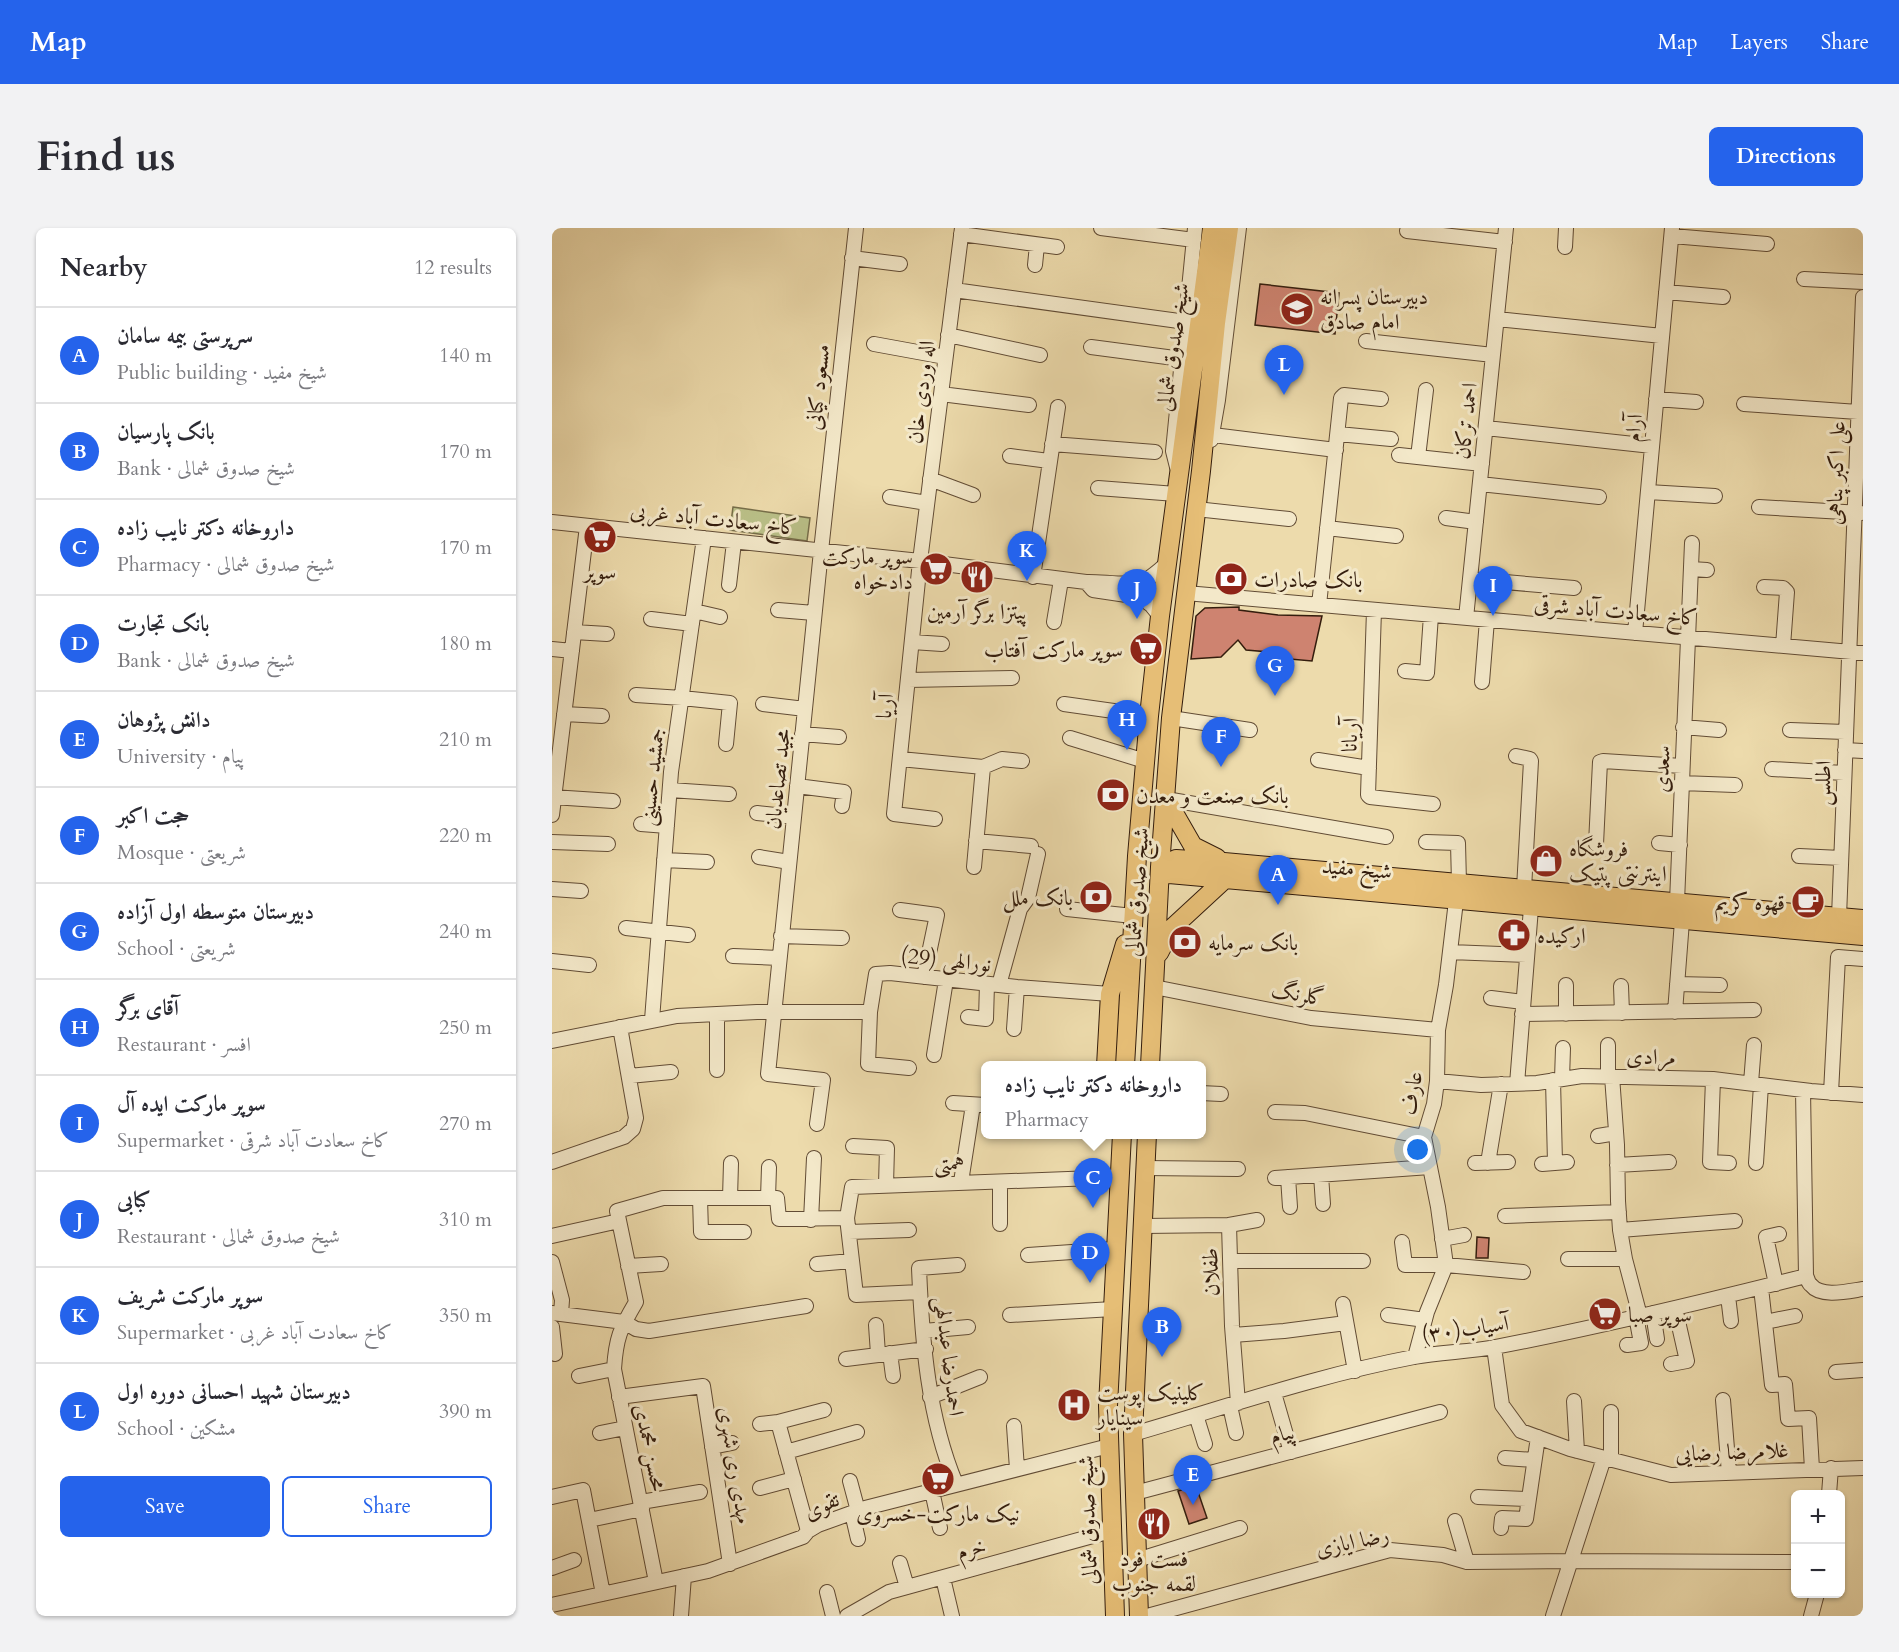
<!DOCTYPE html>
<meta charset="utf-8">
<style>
:root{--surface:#fff;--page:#f2f2f3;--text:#2b2b33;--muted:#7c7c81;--line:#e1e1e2;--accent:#2563eb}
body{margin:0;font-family:Cardo,Amiri,serif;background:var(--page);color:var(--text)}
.controls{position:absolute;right:18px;bottom:18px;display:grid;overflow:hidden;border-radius:9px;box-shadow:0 2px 4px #0004}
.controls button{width:54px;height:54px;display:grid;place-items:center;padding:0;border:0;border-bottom:2px solid var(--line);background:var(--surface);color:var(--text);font:30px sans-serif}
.you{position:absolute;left:866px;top:922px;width:21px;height:21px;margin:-15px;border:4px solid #fff;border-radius:50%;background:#1a73e8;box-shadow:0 0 0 9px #1a73e833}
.badge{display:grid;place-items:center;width:39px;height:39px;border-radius:50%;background:var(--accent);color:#fff;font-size:20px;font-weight:700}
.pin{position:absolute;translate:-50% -50px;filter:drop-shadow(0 2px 3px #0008)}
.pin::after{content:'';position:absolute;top:32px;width:21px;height:18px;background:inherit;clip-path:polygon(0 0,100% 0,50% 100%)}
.popup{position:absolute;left:429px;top:833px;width:225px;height:78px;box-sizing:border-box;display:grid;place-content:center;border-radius:9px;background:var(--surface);filter:drop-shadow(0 2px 4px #0005);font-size:20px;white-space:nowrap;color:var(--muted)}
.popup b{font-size:22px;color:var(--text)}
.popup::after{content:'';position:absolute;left:50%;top:100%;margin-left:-12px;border:12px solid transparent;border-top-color:var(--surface)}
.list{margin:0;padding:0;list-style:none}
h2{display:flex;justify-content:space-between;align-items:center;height:78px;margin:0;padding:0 24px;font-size:26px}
h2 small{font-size:20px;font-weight:400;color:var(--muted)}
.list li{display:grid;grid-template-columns:39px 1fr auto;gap:18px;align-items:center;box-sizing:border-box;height:96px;padding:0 24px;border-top:2px solid var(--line)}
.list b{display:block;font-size:22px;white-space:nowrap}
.list p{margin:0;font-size:20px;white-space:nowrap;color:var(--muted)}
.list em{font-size:20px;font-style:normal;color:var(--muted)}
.actions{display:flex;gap:12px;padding:18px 24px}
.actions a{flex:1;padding:14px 0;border:2px solid var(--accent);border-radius:9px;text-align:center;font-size:21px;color:var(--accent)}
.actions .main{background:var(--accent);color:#fff}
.map{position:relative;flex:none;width:1311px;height:1388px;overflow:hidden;border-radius:9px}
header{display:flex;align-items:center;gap:36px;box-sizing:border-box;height:84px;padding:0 30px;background:var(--accent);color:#fff}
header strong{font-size:28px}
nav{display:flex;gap:33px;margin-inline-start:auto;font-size:21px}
.intro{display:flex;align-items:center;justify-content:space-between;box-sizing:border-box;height:144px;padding:0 36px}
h1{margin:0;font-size:42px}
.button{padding:15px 27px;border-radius:9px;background:var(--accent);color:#fff;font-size:21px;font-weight:700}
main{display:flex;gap:36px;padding:0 36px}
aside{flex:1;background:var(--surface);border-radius:9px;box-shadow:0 2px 4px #0004}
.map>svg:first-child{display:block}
.green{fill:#bac088;stroke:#776e4a;stroke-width:1.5}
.building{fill:#ce8370;stroke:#341d0d;stroke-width:1.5}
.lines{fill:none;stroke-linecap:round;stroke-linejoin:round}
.minor-casing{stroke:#624c35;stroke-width:16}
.major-casing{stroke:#341d0d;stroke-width:20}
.minor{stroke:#f3e8c9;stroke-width:14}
.major{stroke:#e6be76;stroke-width:18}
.labels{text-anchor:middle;stroke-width:6;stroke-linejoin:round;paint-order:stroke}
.poi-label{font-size:22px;fill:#341d0d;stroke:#f3e8c9;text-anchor:start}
.street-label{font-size:22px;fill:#341d0d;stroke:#f3e8c9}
</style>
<header>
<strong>Map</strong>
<nav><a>Map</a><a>Layers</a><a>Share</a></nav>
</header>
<div class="intro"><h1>Find us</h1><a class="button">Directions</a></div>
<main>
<aside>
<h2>Nearby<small>12 results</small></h2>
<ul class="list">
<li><span class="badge">A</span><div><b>سرپرستی بیمه سامان</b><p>Public building · شیخ مفید</p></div><em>140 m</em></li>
<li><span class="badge">B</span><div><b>بانک پارسیان</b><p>Bank · شیخ صدوق شمالی</p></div><em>170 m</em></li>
<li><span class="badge">C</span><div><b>داروخانه دکتر نایب زاده</b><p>Pharmacy · شیخ صدوق شمالی</p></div><em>170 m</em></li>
<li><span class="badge">D</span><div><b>بانک تجارت</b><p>Bank · شیخ صدوق شمالی</p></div><em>180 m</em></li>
<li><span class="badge">E</span><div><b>دانش پژوهان</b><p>University · پیام</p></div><em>210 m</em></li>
<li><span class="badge">F</span><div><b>حجت اکبر</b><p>Mosque · شریعتی</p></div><em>220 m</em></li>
<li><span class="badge">G</span><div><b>دبیرستان متوسطه اول آزاده</b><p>School · شریعتی</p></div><em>240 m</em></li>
<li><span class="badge">H</span><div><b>آقاى برگر</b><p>Restaurant · افسر</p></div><em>250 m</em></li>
<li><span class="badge">I</span><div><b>سوپر مارکت ایده آل</b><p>Supermarket · کاخ سعادت آباد شرقی</p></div><em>270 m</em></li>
<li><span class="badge">J</span><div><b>کبابی</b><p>Restaurant · شیخ صدوق شمالی</p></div><em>310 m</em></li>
<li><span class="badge">K</span><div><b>سوپر مارکت شریف</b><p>Supermarket · کاخ سعادت آباد غربی</p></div><em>350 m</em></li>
<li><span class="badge">L</span><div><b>دبیرستان شهید احسانى دوره اول</b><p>School · مشکین</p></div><em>390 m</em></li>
</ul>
<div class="actions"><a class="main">Save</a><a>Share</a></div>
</aside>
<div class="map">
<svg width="1311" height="1388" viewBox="0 0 1311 1388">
<rect width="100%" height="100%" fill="#eddbac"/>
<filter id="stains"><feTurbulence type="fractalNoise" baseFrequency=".00333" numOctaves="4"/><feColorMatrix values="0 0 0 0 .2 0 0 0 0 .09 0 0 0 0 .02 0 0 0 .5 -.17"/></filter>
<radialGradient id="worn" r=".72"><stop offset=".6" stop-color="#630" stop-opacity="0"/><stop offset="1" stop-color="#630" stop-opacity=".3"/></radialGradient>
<path class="green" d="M181 279 258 290 255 313 178 302Z"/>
<path class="building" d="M708 56 787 65 783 106 703 97Z
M687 379V382L726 387 770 388 760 433 716 429 717 424 694 422 686 412 669 429 639 431 644 388 653 380Z
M925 1009 937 1010 936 1030H924Z
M644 1258 655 1290 637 1296 626 1263Z"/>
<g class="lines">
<defs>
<path id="minor" d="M549 0 642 12
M855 3 953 14
M409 6 505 19
M1120 8 1215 16
M1013 19 1014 0
M300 30 348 36
M483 37 485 17
M1252 51 1311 54
M402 62 634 94
M1114 64 1171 69
M945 91 1110 108
M396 107 488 127
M814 113 941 127
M322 116 393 129
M539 119 630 131
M389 166 477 177
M1104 171 1144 174
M1192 176 1306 184
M934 200 1100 218
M786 206 839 211
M661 207 784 222
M659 212 666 172 687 0
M500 216 603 224
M847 227 930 236
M458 228 497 233
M866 229 874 162
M625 239 621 223 643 0
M378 251 421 267
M928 256 1047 269
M546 260 624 266
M1096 264 1163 268
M338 269 375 275
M1207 279 1309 285
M644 281 737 291
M894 290 924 294
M0 294 368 333 534 354C548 353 582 359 592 353 600 349 608 341 615 336
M775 300 844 308
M1139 341 1155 342
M481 349 506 179
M918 351 1022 360
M534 354 541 362 588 369 599 377 608 388
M177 357 182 314
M1212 359 1231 360 1235 364 1231 418
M634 365 1311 425
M767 377 789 170 792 167 829 171
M226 382 262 385
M822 382 816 567 818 569 881 576
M142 383 168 389
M914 390 954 0
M99 391 140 396
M502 394 509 352
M22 404 55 406
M1083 405 1120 0
M360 414 390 416
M0 421 20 423
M853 443 875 445 879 387
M356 452 460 450
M930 454 935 392
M84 467 130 470 178 475 174 516
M211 476 253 481
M512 476 597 488
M12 486 50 488
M619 490 698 502
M1131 499 1167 502
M1238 502 1293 504
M250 506 287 509
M518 510 593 533
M1293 522 1311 523
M964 528 978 531 979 533 972 661
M348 531 431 539 450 531 470 533
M766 532 817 540
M1220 541 1292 545
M1129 555 1183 557
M245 558 292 564 290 578
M118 562 177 566
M0 569 61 573
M614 571 834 609
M205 585 242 589
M0 587 35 298
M383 591 342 586 368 333 410 0
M89 596 115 598
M424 613 479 618
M0 614 56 616
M874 614 906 615 907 655
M1107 615 1128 617
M1044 616 1048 534 1051 533 1130 538
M1247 628 1289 630
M207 629 237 634
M112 632 155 634
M422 639 431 539
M0 661 29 663
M1125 674 1140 315
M515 681 581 688
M348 682 385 687 372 749
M1287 689 1311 69
M74 700 136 707
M229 708 290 710
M898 724 975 727
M181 728 227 730
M0 733 37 737
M1125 756 1168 757
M447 757 468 681 476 670 486 626
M1014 757V786
M1069 758 1070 785
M602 759 759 790 886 802
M939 770 971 774
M318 784 316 836 357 840
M1123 784 1130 693
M165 786V842
M970 786 1202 782
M416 789 434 791 435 756
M100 792 119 544 152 310
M462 801 465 759
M0 813 125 788 205 784H318L324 746 338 745 465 759 558 766
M1056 817V848
M382 827 394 752
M77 848 119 844
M1060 848 1065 917 1066 973 1068 1002 1073 1031 1088 1088
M1010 851 1011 820
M1161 851 1158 934 1177 935
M1001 852 1003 935
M885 853 929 857 985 855 1030 848 1161 851 1259 863 1311 867
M1199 855 1202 817
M965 856 979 680
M1251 862 1254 1048C1256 1051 1256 1055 1259 1057 1269 1070 1297 1063 1311 1061
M649 865 669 866
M1279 865 1286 729 1311 731
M401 875 433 877
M723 884 753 885 872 909
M265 896 271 852 216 846 269 323 304 0
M1046 908 1064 905
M301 918 335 920 334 957
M0 934 72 909 81 901 84 890 68 799
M923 935 956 934
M936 935 949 856
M1204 935 1209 857
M990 936 1015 934
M1065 937 1117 934
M593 940 686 941
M769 947 771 976
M736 949 738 979
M723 950 878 939
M409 954 421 877
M448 954V996
M148 970 149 1004H192
M178 970 179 935
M216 970 217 939
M953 988 1067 984
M259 992 262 930
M677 997 705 992
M591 998 677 997 680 1098 686 1175
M1068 1002 1183 993
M297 1004 357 1002
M0 1008 67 993
M890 1011 912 1007
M850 1014 853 1037H894L971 1044
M476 1027 564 1021
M1016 1031H1073
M679 1033H811
M0 1034 10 1072 9 1086
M265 1036 300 1033
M76 1038 109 1036
M1224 1056 1214 1009 1227 1006
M1209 1060 1220 1157 1233 1156 1236 1191 1257 1190 1260 1241
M368 1064 304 1067 295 990 300 959 568 949
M1176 1068 1179 1093
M791 1076 803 1143
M0 1085 72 1094 84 1101 97 1103 254 1078
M1101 1085 1105 1111
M458 1087 561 1081
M836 1087 873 1092
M1213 1094 1243 1088
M324 1097 326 1126
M0 1099 3 1126
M372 1103 416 1099
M681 1107 732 1103 794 1095
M1075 1117 1089 1115 1084 1088
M942 1119 950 1177 969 1203 1018 1221 1119 1247 1311 1240
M338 1125 341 1148
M863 1129 875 1084 894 1037 886 979 872 909 882 876 885 853 886 802 894 757 904 673
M294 1131 374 1121
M1119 1136 1135 1133 1123 1080
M1284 1144 1311 1142
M27 1148 62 1141
M722 1165 739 1224
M67 1169 151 1158 178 1336
M378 1169 428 1149
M1171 1172 1177 1245
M1022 1173 1025 1223
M678 1178 684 1205
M1059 1184V1232
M644 1187 653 1216
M226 1194 256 1303
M208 1196 226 1194 272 1182
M462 1198 465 1241
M48 1205 73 1200
M581 1206C674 1179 767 1147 862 1129 889 1124 917 1124 943 1119 1048 1099 1151 1074 1254 1048
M160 1219 180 1215
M234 1224 305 1204
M953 1230 982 1232
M298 1253 306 1283
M404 1256C376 1189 370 1113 367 1040L406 1037
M208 1260 242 1251
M380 1263 388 1300
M583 1265 888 1184
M1277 1266 1279 1240
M0 1269 31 1262 51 1366
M926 1269 977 1271
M89 1274 148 1264
M300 1285 306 1311
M37 1292 90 1281
M903 1293 915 1334
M949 1300 950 1290 974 1291 986 1209
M585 1332 688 1300
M348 1335 355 1359
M0 1340 22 1332
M391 1350 400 1388
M104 1354 62 1141C64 1110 68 1101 84 1074L65 983 111 970H225L227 991 295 990
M275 1364 281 1388
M0 1377 156 1343 251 1309 256 1303 266 1297 313 1280 557 1218
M129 1388 132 1348
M295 1388 337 1364 559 1303
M595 1388 838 1322 891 1327 915 1334 1019 1333 1244 1334
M1001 1388 1052 1230
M1259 1388 1265 1366"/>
<path id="major" d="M614 571 641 618 665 630
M608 639 617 646 1311 708
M608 639 624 631 672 634 1311 691
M607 725 620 700 672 652
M554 838 558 766 573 716
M573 838 585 628 597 488 608 388 660 0
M598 838 608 639 619 490 649 243 664 95 677 0
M563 1388 556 1178 570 906
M587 1388 581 1206 595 906"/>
</defs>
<use href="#minor" class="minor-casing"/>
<use href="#major" class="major-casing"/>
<use href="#minor" class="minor"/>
<use href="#major" class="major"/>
</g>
<defs>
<symbol id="school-disc" viewBox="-11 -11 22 22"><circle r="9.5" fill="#8f2418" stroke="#f3e8c9"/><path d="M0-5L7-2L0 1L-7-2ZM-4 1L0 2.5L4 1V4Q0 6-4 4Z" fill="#fff"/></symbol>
<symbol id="supermarket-disc" viewBox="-11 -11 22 22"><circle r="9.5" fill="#8f2418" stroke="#f3e8c9"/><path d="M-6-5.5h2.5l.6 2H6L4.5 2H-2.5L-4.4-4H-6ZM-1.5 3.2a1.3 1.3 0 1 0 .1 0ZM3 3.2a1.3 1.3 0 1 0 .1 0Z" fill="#fff"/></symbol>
<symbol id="restaurant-disc" viewBox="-11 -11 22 22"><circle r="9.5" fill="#8f2418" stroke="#f3e8c9"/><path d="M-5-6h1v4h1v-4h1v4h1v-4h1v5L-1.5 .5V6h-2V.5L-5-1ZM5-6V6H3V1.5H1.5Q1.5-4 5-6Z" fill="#fff"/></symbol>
<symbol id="bank-disc" viewBox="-11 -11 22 22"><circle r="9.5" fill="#8f2418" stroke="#f3e8c9"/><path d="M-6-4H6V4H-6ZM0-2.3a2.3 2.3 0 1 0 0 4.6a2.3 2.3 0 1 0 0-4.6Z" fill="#fff"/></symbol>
<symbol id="shop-disc" viewBox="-11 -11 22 22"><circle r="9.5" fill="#8f2418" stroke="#f3e8c9"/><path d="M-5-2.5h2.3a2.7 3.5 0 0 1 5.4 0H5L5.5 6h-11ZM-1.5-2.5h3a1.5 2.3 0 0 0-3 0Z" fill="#fff"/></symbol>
<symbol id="cafe-disc" viewBox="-11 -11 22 22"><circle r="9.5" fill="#8f2418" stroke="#f3e8c9"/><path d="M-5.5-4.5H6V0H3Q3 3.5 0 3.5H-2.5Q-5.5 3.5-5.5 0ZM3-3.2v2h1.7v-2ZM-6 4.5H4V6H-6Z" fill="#fff"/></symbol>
<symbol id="pharmacy-disc" viewBox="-11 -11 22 22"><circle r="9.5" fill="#8f2418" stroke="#f3e8c9"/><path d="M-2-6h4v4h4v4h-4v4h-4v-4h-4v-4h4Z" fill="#fff"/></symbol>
<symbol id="hospital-disc" viewBox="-11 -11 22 22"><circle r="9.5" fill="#8f2418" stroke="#f3e8c9"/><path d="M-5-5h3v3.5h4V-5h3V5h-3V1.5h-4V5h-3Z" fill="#fff"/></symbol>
</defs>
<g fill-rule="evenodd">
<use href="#school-disc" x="726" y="62" width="38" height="38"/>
<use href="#supermarket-disc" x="29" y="290" width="38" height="38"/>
<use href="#supermarket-disc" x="365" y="322" width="38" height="38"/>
<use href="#restaurant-disc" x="406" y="330" width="38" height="38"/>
<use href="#bank-disc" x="660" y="332" width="38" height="38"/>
<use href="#supermarket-disc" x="575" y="402" width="38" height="38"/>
<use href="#bank-disc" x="542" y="548" width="38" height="38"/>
<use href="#shop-disc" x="975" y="614" width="38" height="38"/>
<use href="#bank-disc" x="525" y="650" width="38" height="38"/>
<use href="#cafe-disc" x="1237" y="655" width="38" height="38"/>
<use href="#pharmacy-disc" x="943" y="688" width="38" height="38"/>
<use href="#bank-disc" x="614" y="695" width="38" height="38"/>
<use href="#supermarket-disc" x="1034" y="1067" width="38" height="38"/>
<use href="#hospital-disc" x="503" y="1158" width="38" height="38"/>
<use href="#supermarket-disc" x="367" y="1232" width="38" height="38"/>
<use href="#restaurant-disc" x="583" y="1277" width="38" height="38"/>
</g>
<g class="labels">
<g class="poi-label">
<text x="768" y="76">دبیرستان پسرانه<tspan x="768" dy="25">امام صادق</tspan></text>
<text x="361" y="336" text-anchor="end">سوپر مارکت<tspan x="361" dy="25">دادخواه</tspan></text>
<text x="48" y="351" text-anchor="middle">سوپر</text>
<text x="702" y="359">بانک صادرات</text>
<text x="425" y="391" text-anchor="middle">پيتزا برگر آرمين</text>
<text x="571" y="429" text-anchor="end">سوپر مارکت آفتاب</text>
<text x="584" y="575">بانک صنعت و معدن</text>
<text x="1017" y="628">فروشگاه<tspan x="1017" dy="25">اینترنتی پتیک</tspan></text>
<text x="521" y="677" text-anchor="end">بانک ملل</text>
<text x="1233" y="682" text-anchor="end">قهوه کریم</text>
<text x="985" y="715">ارکیده</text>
<text x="656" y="722">بانک سرمایه</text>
<text x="1076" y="1094">سوپر صبا</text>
<text x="545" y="1172">کلینیک پوست<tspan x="545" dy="25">سینایار</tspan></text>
<text x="386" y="1293" text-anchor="middle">نیک مارکت-خسروی</text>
<text x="602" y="1338" text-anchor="middle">فست فود<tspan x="602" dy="25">لقمه جنوب</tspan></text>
</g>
<g class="street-label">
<text transform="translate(620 119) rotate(-82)" y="8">شیخ صدوق شمالی</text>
<text transform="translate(265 159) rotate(-84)" y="8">مسعود کیانی</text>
<text transform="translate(368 164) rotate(-83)" y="8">اله وردی خان</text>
<text transform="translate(913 193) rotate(-84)" y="8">احمد ترکان</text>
<text transform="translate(1081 200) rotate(-85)" y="8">آرام</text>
<text transform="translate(1283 245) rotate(-88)" y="8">علی اکبر پناهی</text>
<text transform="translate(162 290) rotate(6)" y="8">کاخ سعادت آباد غربی</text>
<text transform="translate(1064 382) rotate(5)" y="8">کاخ سعادت آباد شرقی</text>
<text transform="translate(332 478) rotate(-84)" y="8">آریا</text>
<text transform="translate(797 507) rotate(-88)" y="8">آریانا</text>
<text transform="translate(1109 541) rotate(-88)" y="8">سعدی</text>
<text transform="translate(99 549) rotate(-84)" y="8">جمشید حسینی</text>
<text transform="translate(225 551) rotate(-84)" y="8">مجید تصاعدیان</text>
<text transform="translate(1270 555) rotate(-88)" y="8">اطلس</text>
<text transform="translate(805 640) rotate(5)" y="8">شیخ مفید</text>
<text transform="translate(584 664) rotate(-86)" y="8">شیخ صدوق شمالی</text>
<text transform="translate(394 731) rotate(6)" y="8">نورالهی (29)</text>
<text transform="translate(746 765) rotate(10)" y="8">گلرنگ</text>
<text transform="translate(1099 828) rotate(1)" y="8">مرادی</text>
<text transform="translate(859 865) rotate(-81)" y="8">عارف</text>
<text transform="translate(397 934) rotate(-2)" y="8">همتی</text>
<text transform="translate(658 1044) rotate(-92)" y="8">طفلان</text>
<text transform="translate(913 1100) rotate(-8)" y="8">آسیاب(۳۰)</text>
<text transform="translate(398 1128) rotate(83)" y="8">احمدرضا عبدالهی</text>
<text transform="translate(730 1205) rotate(-15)" y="8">پیام</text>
<text transform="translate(99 1219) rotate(78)" y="8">محسن محمدی</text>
<text transform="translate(1180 1223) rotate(-2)" y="8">غلامرضا رضایی</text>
<text transform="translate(184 1237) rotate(81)" y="8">مهدی ری شهری</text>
<text transform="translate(269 1277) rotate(-26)" y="8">تقوی</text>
<text transform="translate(535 1292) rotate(-92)" y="8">شیخ صدوق شمالی</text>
<text transform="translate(800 1313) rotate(-12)" y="8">رضا ایازی</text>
<text transform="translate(419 1320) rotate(-15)" y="8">خرم</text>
</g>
</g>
<rect width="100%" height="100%" filter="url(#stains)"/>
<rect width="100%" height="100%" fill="url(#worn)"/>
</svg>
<div class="controls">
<button>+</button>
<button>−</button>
</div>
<div class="you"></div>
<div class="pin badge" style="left:726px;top:677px">A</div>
<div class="pin badge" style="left:610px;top:1129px">B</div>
<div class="pin badge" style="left:541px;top:980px">C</div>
<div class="popup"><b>داروخانه دکتر نایب زاده</b>Pharmacy</div>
<div class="pin badge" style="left:538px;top:1055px">D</div>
<div class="pin badge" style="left:641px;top:1277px">E</div>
<div class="pin badge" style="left:669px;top:539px">F</div>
<div class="pin badge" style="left:723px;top:468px">G</div>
<div class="pin badge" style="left:575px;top:522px">H</div>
<div class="pin badge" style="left:941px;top:388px">I</div>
<div class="pin badge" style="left:585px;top:391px">J</div>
<div class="pin badge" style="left:475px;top:353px">K</div>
<div class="pin badge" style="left:732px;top:167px">L</div>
</div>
</main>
